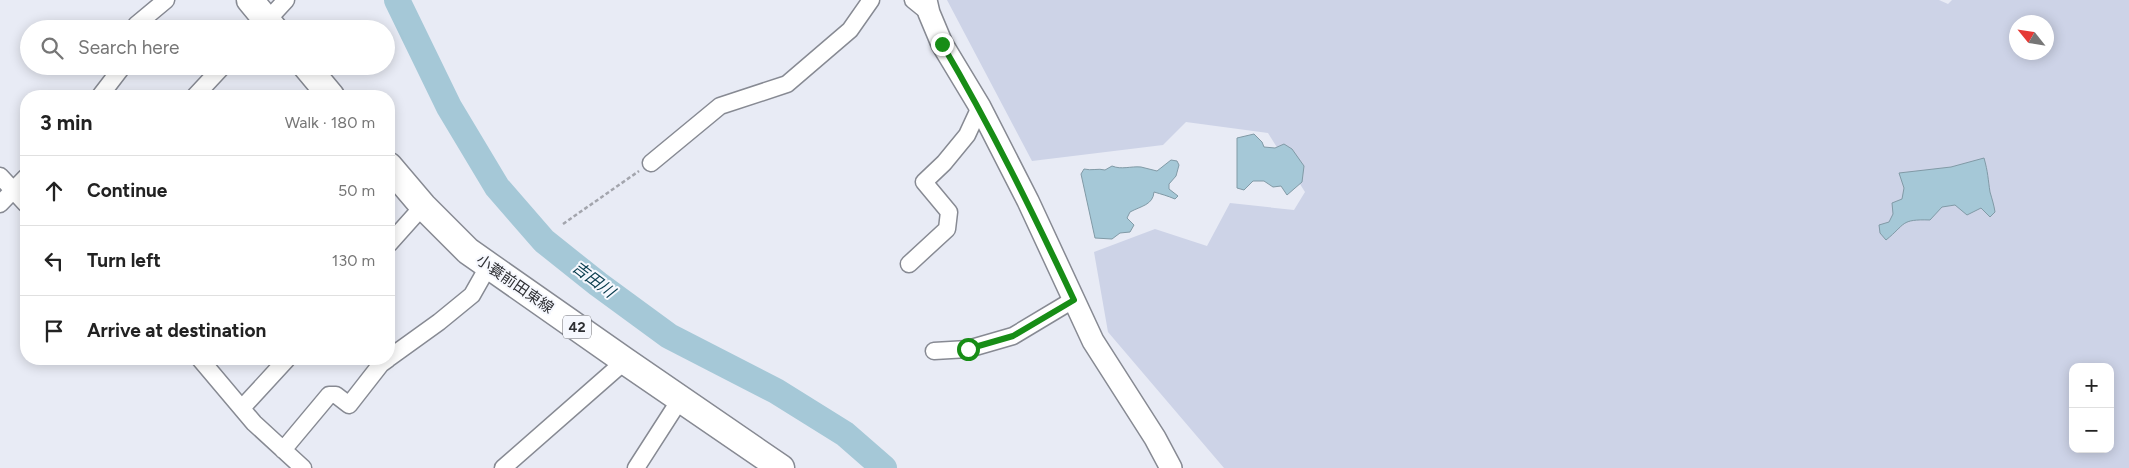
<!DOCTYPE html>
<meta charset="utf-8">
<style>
:root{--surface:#fff;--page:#f2f2f2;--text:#222;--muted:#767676;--line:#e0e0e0}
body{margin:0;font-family:Figtree,"Noto Sans JP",sans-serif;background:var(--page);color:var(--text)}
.controls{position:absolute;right:15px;bottom:15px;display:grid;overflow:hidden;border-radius:10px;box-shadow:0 2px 12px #0003}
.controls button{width:45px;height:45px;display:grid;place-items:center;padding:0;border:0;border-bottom:1px solid var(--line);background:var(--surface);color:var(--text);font:25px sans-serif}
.compass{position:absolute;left:2009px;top:15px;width:45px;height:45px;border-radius:50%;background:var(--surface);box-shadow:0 2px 12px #0003;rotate:300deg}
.stop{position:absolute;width:15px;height:15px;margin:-11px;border:4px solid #178d16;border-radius:50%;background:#fff}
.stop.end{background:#178d16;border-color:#fff;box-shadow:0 1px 5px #0008}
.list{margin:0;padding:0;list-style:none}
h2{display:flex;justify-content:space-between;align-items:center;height:65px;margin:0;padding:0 20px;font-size:21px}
h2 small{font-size:16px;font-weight:400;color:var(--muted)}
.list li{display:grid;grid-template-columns:32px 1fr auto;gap:15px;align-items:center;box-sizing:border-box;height:70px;padding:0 20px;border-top:1px solid var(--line)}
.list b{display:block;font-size:19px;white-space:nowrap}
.list em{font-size:16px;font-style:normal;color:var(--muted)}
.icon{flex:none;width:28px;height:28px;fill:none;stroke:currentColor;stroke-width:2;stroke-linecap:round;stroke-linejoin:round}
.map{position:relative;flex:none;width:2129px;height:468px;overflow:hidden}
.search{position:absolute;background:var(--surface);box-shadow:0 2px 12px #0003;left:20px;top:20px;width:375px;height:55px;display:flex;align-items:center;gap:12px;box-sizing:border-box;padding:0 18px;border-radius:28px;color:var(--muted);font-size:19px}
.panel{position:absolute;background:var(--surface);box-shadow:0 2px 12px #0003;left:20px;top:90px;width:375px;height:275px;border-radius:20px}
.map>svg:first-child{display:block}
.green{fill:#cdd3e7;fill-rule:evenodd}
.water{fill:#a5c8d7;stroke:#819aa6}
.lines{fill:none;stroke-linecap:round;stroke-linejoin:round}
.river{stroke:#a5c8d7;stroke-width:26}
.minor-casing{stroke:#878a93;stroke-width:19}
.tertiary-casing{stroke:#878a93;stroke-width:24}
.primary-casing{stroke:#878a93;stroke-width:29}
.path{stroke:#a3a5ad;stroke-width:2.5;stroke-dasharray:4 2.5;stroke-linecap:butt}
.minor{stroke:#fff;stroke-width:16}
.tertiary{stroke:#fff;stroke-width:21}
.primary{stroke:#fff;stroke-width:26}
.route{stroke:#178d16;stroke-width:6}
.labels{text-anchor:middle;stroke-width:4;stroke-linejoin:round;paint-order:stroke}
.shield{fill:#f6f8fe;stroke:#6a6b70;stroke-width:1}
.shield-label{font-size:14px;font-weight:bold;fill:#2e2f33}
.street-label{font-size:15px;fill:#2e2f33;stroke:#f6f8fe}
.water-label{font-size:16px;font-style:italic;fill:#073b4c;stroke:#f6f8fe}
</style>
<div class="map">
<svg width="2129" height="468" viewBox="0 0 2129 468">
<rect width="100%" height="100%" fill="#e8ebf5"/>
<path class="green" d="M947 0H1939L1948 4 1952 0H2129V468H1224L1108 332 1094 252 1155 229 1207 246 1230 203 1294 210 1305 192 1268 133 1186 122 1163 145 1032 161ZM2016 22H2046V52H2016ZM2073 367H2110V449H2073Z"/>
<path class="water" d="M1254 134 1262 142 1264 147 1275 148 1284 144 1292 149 1304 166 1302 182 1287 195 1281 186 1273 187 1264 181H1253L1244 190 1237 188V138Z
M1984 158C1988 172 1988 179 1990 192 1992 199 1994 205 1995 212L1990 217 1981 208 1967 215 1955 205 1942 207 1930 220C1900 219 1906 224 1886 240L1880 233 1879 225 1889 222 1893 214 1892 203 1902 199 1904 188 1899 173 1951 167Z
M1171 160 1177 161 1179 165 1176 176 1169 184V189L1178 196 1175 199C1168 196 1161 194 1154 192 1153 205 1141 206 1130 212L1127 218 1134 225 1130 232 1120 233 1112 239 1095 238 1081 174 1084 169C1092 171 1098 168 1105 170L1112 166C1122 170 1130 166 1141 167 1146 168 1152 170 1157 171Z"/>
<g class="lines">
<path class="river" d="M397 0 449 107 497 187 544 241 598 284 669 336 776 391 845 434 884 468"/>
<defs>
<path id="minor" d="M913 0 929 13
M136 25 166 0
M262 26 286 0
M100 96 123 66
M195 96 223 66
M651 163 720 106 787 84 850 30 871 0
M0 176 26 204
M0 204 26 177
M389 244 423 206
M909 264 947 229 949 212 924 182 944 163 967 135 980 107
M934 351 968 349 1013 336 1073 300
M389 358 439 322 472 295 489 265
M200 359 254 423 303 468
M242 408 287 359
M283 450 329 395H336L349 405 381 364 388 359
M503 468 625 361
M636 468 681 398"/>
<path id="tertiary" d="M926 0 929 13 942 44 980 107 1028 201 1093 341 1155 438 1171 468"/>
<path id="primary" d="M250 0 274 29
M306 66 331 96
M389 166 423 206 468 251 625 361 781 468"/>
</defs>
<use href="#minor" class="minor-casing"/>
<use href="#tertiary" class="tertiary-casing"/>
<use href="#primary" class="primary-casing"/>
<path class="path" d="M563 224 639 171"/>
<use href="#minor" class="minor"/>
<use href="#tertiary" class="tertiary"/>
<use href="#primary" class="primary"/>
</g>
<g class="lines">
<path class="route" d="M942 44C991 127 1033 213 1074 300L1013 336 968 349"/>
</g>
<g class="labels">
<rect class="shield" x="563" y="315.5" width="28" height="23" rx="4"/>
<g class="shield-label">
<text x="577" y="332">42</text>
</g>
<g class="street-label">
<text transform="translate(515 284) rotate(35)" y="5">小蓑前田東線</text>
</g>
<g class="water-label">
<text transform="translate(594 279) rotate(37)" y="6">吉田川</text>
</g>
</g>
</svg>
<div class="controls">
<button>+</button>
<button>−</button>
</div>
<svg class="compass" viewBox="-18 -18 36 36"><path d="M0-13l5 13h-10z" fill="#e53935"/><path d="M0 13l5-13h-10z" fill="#767676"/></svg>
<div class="stop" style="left:968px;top:349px"></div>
<div class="stop end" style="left:942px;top:44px"></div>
<div class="search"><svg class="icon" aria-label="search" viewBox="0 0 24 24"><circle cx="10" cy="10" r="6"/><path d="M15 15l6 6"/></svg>Search here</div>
<section class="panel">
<h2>3 min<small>Walk · 180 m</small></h2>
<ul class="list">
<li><svg class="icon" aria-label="ahead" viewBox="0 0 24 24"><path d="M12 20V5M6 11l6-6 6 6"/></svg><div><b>Continue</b></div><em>50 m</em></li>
<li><svg class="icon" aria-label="left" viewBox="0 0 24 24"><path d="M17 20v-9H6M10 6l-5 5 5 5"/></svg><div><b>Turn left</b></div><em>130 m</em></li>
<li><svg class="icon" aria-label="arrive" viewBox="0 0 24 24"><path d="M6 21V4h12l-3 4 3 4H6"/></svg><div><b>Arrive at destination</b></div></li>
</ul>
</section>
</div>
